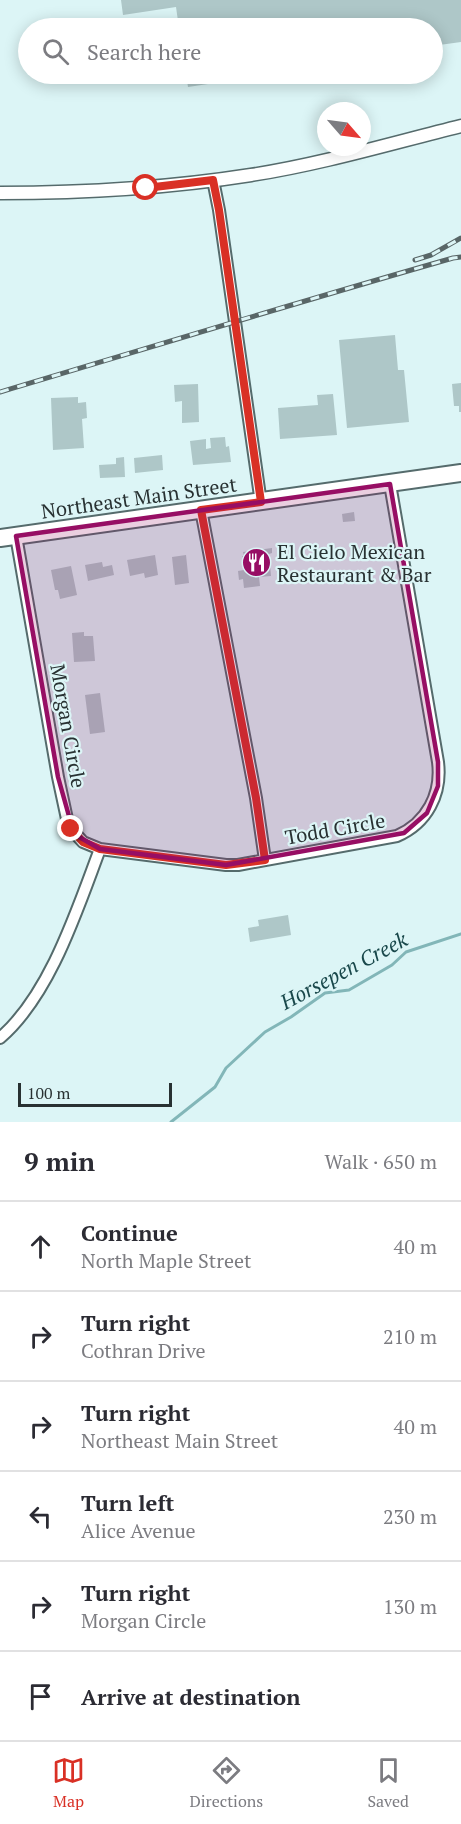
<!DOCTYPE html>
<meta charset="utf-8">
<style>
:root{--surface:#fff;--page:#f7f7f7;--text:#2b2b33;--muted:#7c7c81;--line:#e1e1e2;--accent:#d93025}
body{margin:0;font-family:"PT Serif",serif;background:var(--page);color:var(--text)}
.compass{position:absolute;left:317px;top:102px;width:54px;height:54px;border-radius:50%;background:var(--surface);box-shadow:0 3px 15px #0003;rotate:118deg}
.scale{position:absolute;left:18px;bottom:15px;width:154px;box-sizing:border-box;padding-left:6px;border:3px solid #283132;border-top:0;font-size:16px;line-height:21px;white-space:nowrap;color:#283132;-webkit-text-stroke:4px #dcf5f6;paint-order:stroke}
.stop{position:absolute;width:18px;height:18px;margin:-14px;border:4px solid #d93025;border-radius:50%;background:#fff}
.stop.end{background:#d93025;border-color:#fff;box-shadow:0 2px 6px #0008}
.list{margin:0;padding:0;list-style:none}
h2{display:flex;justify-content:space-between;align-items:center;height:78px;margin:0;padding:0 24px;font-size:26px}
h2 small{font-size:20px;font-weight:400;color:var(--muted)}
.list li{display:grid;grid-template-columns:39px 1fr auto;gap:18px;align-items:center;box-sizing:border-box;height:90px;padding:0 24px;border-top:2px solid var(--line)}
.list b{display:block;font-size:22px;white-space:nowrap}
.list p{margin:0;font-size:20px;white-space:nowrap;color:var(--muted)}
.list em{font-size:20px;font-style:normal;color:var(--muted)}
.icon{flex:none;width:33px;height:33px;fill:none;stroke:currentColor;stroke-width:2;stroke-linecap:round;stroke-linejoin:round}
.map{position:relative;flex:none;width:461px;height:1122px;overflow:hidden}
.search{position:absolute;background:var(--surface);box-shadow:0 3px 15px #0003;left:18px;right:18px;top:18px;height:66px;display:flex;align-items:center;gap:15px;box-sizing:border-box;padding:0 21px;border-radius:33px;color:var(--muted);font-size:22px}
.sheet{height:618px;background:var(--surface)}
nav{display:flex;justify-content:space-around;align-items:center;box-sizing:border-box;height:84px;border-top:2px solid var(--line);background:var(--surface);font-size:16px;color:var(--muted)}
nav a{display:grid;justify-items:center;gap:3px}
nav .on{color:var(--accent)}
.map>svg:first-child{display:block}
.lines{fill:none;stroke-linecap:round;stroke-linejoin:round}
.stream{stroke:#82b6b8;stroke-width:3}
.building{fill:#aec7c8}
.minor-casing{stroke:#556b6c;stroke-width:14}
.tertiary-casing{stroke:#556b6c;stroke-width:15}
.primary-casing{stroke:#556b6c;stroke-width:20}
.minor{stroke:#fff;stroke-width:10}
.tertiary{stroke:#fff;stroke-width:12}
.primary{stroke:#fff;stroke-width:16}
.rail-casing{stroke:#596667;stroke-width:5}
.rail{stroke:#dcf5f6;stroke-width:3;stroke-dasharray:9;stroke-linecap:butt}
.route{stroke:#d93025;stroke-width:8}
.marked{fill:#970e64;fill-opacity:0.2;stroke:#970e64;stroke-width:4.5;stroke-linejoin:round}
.labels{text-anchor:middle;stroke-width:4.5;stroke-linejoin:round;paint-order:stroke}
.street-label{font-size:20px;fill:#283132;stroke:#dcf5f6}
.poi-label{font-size:20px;fill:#283132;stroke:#dcf5f6;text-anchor:start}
.water-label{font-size:21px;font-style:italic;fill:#19484b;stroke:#dcf5f6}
</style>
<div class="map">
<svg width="461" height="1122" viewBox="0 0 461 1122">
<rect width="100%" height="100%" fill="#dcf5f6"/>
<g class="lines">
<path class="stream" d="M171 1122 215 1087 226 1068 265 1032 291 1017 325 993 349 990 392 965 406 952 461 934"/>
</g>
<path class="building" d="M121 0H461V42L432 46V28H179L176 7 123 15Z
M186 74H221L223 79 207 80 208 84 188 87Z
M395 335 398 370H404L409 422 347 428 339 340Z
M461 383V412H459V406H454L452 384Z
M198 384 199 422 182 423V401L175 402 174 385Z
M333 394 337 435 280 439 278 408 318 405 317 395Z
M78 397V403L86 402 87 418 82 419 84 448 53 450 51 398Z
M225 437 226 447 229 446 231 462 193 465 190 441 206 439V449L211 448 210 438Z
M162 455 163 470 135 473 134 458Z
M124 457 125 477 100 478 99 465 116 464V458Z
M354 512 355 521 343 522 342 514Z
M272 548V553L269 554 271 576 259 577 260 586 244 588 243 579 239 580 238 571 244 570 242 556H244L243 552Z
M155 555 158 575 145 578 144 573 130 576 127 560Z
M186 555 189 583 175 585 172 557Z
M102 562 103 567 112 565 114 575 88 581 85 565Z
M71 566 77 595 60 599 58 590H55L51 570Z
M84 632V636H93L95 661 74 662 72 633Z
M100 693 105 732 90 734 85 695Z
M288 915 291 935 250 942 248 928 259 926 258 920Z"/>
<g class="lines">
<defs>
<path id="minor" d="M213 180 219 210 261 503
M201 510 256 798 265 860
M16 536 58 777 67 819 71 829 83 842 100 849 226 865H238L397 836C427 823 442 794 438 762L390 484
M0 1038C50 995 77 910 100 849"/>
<path id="tertiary" d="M0 193C84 193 168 188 251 175 322 164 392 143 461 126"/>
<path id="primary" d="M0 538 461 473"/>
</defs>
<use href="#minor" class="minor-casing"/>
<use href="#tertiary" class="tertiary-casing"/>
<use href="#primary" class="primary-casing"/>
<use href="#minor" class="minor"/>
<use href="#tertiary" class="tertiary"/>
<use href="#primary" class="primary"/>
<defs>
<path id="rail" d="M415 260 431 255 461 238
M0 392C151 347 302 301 453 258L461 257"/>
</defs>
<use href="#rail" class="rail-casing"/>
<use href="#rail" class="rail"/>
</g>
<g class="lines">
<path class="route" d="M71 829 83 842 100 849 226 865 265 860 256 798 201 510 261 502 219 210 213 180 146 188"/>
</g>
<path class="marked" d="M390 484 438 762V786L427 813 404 833 226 865 100 849 74 834 58 777 16 536Z"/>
<defs>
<symbol id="restaurant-disc" viewBox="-11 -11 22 22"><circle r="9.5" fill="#970e64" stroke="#dcf5f6"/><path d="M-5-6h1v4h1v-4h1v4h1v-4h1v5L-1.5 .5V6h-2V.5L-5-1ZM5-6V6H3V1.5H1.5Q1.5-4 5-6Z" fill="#fff"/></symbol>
</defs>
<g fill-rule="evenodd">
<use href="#restaurant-disc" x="240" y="546" width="33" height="33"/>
</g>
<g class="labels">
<g class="street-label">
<text transform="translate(139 498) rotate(-8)" y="7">Northeast Main Street</text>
<text transform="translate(68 726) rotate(80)" y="7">Morgan Circle</text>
<text transform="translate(335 829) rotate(-10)" y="7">Todd Circle</text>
</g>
<g class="poi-label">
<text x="277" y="559">El Cielo Mexican<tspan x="277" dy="23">Restaurant &amp; Bar</tspan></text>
</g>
<g class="water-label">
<text transform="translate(344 971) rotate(-28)" y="7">Horsepen Creek</text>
</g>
</g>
</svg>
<svg class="compass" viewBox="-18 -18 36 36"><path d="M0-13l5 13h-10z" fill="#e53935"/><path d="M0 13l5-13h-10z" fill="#7c7c81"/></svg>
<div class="scale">100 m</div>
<div class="stop" style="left:146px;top:188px"></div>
<div class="stop end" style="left:71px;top:829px"></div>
<div class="search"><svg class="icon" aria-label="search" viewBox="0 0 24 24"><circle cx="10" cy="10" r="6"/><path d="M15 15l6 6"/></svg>Search here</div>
</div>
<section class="sheet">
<h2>9 min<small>Walk · 650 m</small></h2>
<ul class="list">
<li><svg class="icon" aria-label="ahead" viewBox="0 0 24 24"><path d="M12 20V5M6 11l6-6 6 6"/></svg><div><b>Continue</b><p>North Maple Street</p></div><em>40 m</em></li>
<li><svg class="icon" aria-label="right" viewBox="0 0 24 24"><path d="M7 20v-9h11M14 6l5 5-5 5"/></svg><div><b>Turn right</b><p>Cothran Drive</p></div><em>210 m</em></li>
<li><svg class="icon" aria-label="right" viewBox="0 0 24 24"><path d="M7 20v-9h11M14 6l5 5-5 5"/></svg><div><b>Turn right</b><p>Northeast Main Street</p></div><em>40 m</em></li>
<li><svg class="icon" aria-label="left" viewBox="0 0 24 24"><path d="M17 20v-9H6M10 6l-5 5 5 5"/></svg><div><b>Turn left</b><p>Alice Avenue</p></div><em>230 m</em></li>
<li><svg class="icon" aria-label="right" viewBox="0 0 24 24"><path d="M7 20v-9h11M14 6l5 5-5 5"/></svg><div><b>Turn right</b><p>Morgan Circle</p></div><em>130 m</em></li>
<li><svg class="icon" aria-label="arrive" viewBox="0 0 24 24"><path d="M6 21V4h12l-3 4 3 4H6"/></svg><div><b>Arrive at destination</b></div></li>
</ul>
</section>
<nav>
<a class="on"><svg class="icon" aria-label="map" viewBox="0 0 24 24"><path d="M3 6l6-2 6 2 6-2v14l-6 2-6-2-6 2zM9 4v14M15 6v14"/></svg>Map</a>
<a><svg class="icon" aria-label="directions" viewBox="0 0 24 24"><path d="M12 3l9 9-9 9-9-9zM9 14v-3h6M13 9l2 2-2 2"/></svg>Directions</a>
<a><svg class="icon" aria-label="saved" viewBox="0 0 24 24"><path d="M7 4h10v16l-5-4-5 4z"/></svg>Saved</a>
</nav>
